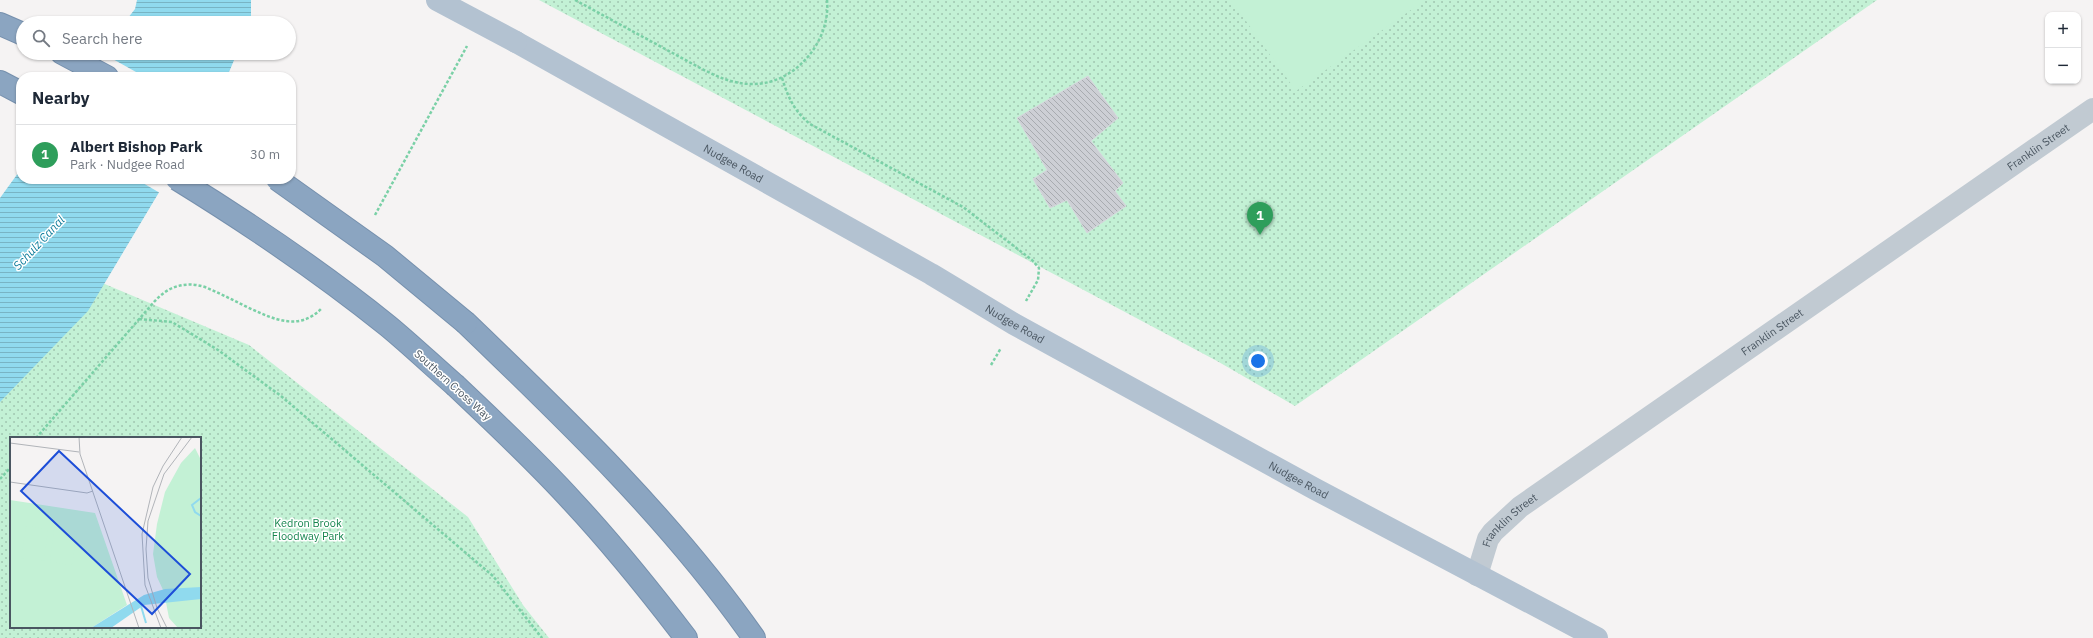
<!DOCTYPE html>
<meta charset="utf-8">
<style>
:root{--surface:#fff;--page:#f6f6f7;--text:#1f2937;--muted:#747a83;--line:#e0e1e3;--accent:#7c3aed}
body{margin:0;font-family:"IBM Plex Sans",sans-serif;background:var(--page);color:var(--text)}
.controls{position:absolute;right:12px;top:12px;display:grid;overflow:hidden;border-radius:8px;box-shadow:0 1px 3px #0004}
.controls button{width:36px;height:36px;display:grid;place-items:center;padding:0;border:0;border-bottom:1px solid var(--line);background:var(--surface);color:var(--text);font:20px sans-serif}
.you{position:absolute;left:1258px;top:361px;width:14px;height:14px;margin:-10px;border:3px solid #fff;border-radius:50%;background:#1a73e8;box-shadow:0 0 0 6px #1a73e833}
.badge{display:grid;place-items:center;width:26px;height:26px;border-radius:50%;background:var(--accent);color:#fff;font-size:13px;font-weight:700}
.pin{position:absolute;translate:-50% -33px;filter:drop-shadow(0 1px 2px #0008)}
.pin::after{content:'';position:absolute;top:21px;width:14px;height:12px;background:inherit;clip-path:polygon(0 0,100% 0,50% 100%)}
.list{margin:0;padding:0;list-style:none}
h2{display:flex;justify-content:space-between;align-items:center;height:52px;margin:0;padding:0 16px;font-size:17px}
h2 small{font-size:13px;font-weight:400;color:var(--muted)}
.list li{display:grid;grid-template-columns:26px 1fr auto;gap:12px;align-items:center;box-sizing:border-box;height:60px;padding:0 16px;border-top:1px solid var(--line)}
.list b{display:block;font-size:15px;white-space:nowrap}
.list p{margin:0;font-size:13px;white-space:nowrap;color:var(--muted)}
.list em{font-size:13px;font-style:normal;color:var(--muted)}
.icon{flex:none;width:22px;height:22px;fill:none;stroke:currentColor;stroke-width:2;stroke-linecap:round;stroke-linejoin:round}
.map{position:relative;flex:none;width:2093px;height:638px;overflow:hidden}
.search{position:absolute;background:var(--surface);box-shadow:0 1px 3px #0004;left:16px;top:16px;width:280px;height:44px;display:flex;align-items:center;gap:10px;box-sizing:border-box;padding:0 14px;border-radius:22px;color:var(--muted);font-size:15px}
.panel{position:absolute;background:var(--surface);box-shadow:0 1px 3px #0004;left:16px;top:72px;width:280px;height:112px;border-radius:16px}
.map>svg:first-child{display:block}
.grass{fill:url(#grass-dots);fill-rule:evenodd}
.garden{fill:#c3f1d5}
.water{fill:url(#water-rules)}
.pier{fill:#f5f3f3}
.building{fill:url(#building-back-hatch);stroke:#d7d9de}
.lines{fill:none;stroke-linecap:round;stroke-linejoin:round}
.highway-casing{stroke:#7690ad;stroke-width:24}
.path{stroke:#7ad0a6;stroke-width:2.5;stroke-dasharray:3 2;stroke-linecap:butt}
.minor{stroke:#c1cad2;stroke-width:22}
.major{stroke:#b3c2d1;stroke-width:22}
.highway{stroke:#8ba5c1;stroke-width:22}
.highway-bridge-casing{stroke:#7690ad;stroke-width:24;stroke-linecap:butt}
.major-bridge{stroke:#b3c2d1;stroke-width:22}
.highway-bridge{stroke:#8ba5c1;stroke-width:22}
.labels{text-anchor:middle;stroke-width:3;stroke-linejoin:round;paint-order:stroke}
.street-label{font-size:11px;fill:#4a5661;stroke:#fff}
.park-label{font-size:11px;fill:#17864f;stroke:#fff}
.water-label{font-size:12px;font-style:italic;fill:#0c7c9b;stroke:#fff}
.inset-river{fill:none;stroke:#90daee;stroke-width:2}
.inset-road{fill:none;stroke:#b1b4b9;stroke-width:1}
.view{fill:#1d4ed8;fill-opacity:0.15;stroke:#1d4ed8;stroke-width:2}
.inset-edge{fill:none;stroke:#4a5661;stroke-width:2}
</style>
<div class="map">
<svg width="2093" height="638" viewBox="0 0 2093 638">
<defs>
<pattern id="grass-dots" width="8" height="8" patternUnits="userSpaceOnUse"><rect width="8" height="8" fill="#c3f1d5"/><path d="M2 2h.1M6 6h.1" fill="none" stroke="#a0c6b0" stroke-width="1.8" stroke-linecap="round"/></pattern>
<pattern id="water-rules" width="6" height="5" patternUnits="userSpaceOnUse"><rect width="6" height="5" fill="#90daee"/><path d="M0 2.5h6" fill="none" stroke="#78b4c4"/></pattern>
<pattern id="building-back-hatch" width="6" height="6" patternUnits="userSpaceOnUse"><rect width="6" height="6" fill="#cdcfd5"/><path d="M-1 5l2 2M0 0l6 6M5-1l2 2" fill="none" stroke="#a8abb0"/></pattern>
</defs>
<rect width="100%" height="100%" fill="#f5f3f3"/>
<path class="grass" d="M539 0H1877L1295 406 1217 361Z
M0 219 74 271 249 345 468 517 523 605 549 638H0ZM11 438H200V627H11Z"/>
<path class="garden" d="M1231 0H1425L1296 91Z"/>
<path class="water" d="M137 0H251V21L250 23H124L135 9Z
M103 53H237L227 77H86Z
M21 169V179H167L88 311 0 402V198Z"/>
<path class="pier" d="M102 53 145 77H84Z
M136 179H169L160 193Z"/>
<path class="building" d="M1088 76 1118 118 1091 141 1123 183 1115 191 1126 206 1087 233 1067 200 1050 208 1033 179 1047 170 1017 118Z"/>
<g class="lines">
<defs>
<path id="highway" d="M0 24 23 34
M62 53 107 77
M0 82 21 93
M466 323C569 422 672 521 754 638
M456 386C496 424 536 461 573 502 613 545 650 591 686 638"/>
</defs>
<use href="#highway" class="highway-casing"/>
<path class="path" d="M575 0 702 69C718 77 733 84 752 84 794 85 831 42 827 0
M782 78C788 97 794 111 810 124L963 207 1032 260 1039 268 1038 280 1026 301
M375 215 467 46
M139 319 172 322 218 350 281 396 493 576 542 638
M991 365 1001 348
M36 438 154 302C168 286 185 281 205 287 219 293 233 300 247 307 273 319 299 332 322 308
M0 479 11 467"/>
<path class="minor" id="s1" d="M1477 575 1488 539 1493 532 1520 507 2093 109"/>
<path class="major" id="s2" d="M516 42 931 274 1014 324 1315 489 1597 638"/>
<use href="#highway" class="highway"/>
<defs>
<path id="highway-bridge" d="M177 179C250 224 321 272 388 326 411 345 433 366 456 386
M277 179 385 256 466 323"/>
</defs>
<use href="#highway-bridge" class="highway-bridge-casing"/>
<path class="major-bridge" d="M437 0 516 42"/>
<use href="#highway-bridge" class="highway-bridge"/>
</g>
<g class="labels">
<g class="street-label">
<text dy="4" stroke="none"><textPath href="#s1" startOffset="714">Franklin Street</textPath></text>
<text dy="4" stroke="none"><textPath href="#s2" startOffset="249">Nudgee Road</textPath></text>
<text dy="4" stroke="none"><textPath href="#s2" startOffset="573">Nudgee Road</textPath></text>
<text dy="4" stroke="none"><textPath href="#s1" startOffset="390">Franklin Street</textPath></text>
<text transform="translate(453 385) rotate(42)" y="4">Southern Cross Way</text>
<text dy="4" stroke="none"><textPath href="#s2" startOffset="897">Nudgee Road</textPath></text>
<text dy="4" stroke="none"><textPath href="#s1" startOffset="66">Franklin Street</textPath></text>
</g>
<g class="park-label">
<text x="308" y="527">Kedron Brook<tspan x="308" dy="13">Floodway Park</tspan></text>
</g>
<g class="water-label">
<text transform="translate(39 243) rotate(-47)" y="4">Schulz Canal</text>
</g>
</g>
<g transform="translate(10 437)">
<rect width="191" height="191" fill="#f5f3f3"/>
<path d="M185 11 191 23V191H168L159 181 154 155 147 140 143 117 147 87 155 55 171 26ZM0 63 85 76 117 168 81 191H0Z" fill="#c3f1d5"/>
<path d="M16 89 38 92 34 124 11 121ZM44 92 67 95 62 128 40 125Z" fill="#c3f1d5"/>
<path d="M191 150V162L134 168 101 191H81L134 158 155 152Z" fill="#90daee"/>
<path class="inset-river" d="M191 61 182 68 185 75 191 79M131 169 136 186"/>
<path class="inset-road" d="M69 0 70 17 129 191M0 6 69 15M0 45 77 56 83 54M151 191 135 148 132 97 143 50 153 29 172 0M157 191 147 171 138 141 136 112 138 84 154 37 182 0"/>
<path class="view" d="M49 14 180 137 142 177 11 54Z"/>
<rect width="191" height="191" class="inset-edge"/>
</g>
</svg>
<div class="controls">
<button>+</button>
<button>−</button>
</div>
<div class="you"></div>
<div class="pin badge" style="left:1260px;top:235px;background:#2e9e5b">1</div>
<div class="search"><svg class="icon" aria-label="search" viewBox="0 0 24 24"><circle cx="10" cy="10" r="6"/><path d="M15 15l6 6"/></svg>Search here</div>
<section class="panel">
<h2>Nearby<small></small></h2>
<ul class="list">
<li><span class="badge" style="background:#2e9e5b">1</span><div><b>Albert Bishop Park</b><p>Park · Nudgee Road</p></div><em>30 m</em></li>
</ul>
</section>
</div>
